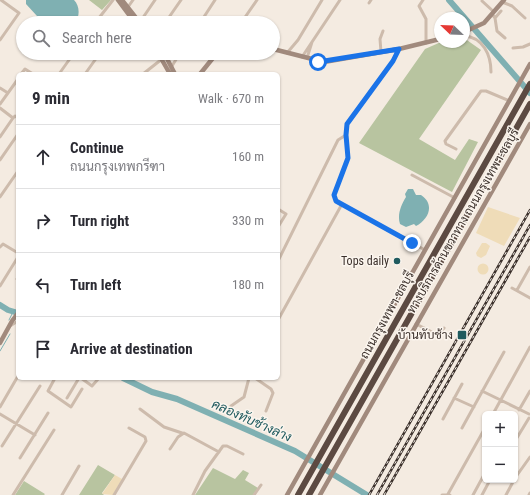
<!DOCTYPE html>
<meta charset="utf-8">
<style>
:root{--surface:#fff;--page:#f2f2f3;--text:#2b2b33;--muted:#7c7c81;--line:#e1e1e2}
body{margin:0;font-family:"Roboto Condensed",Sarabun,sans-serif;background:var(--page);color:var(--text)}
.controls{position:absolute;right:12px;bottom:12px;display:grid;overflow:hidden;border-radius:6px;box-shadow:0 1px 3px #0004}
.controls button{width:36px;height:36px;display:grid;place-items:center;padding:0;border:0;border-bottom:1px solid var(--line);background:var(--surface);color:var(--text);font:20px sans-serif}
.compass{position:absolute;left:434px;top:12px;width:36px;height:36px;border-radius:50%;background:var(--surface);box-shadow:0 1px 3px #0004;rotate:293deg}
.stop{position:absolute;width:12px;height:12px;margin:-9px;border:3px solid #1a73e8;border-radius:50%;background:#fff}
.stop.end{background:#1a73e8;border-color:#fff;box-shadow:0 1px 4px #0008}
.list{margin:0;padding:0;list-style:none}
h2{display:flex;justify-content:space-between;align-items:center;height:52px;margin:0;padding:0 16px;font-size:17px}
h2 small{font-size:13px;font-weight:400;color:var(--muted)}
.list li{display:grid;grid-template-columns:26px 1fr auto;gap:12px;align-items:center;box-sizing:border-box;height:64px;padding:0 16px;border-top:1px solid var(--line)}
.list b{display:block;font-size:15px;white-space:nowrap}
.list p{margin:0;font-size:13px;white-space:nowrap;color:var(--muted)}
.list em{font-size:13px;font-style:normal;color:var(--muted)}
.icon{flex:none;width:22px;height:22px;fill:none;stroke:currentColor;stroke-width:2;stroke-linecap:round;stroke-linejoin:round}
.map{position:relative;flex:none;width:530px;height:495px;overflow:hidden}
.search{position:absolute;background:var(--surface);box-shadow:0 1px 3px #0004;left:16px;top:16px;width:264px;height:44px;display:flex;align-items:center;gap:10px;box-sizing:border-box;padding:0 14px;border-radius:22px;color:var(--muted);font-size:15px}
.panel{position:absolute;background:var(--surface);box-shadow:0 1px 3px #0004;left:16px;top:72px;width:264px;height:308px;border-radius:6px}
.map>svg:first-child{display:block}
.green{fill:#b8c4a0}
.sand{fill:#efdcb8}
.water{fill:#7fb0b2}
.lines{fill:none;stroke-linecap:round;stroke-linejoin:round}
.stream{stroke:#7fb0b2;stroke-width:1}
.river{stroke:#7fb0b2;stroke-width:6}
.street{stroke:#cdbbac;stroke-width:3}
.secondary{stroke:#a18a7d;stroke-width:4.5}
.highway{stroke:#5c4a42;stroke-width:6}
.rail-casing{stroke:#3b302b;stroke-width:2.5}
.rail{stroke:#fbf5ee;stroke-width:1;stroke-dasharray:3;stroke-linecap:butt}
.route{stroke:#1a73e8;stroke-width:5}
.poi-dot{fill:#1f5a5e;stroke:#fbf5ee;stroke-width:1.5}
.labels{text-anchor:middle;stroke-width:3;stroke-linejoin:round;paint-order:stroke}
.street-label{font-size:12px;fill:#3b302b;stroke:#fbf5ee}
.poi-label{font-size:12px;fill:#3b302b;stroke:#fbf5ee;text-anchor:end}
.water-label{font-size:13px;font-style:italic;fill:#1f5a5e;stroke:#fbf5ee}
</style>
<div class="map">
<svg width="530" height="495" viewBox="0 0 530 495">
<rect width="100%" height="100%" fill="#f4ebe1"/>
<path class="green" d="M89 0H111L102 10Z
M464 38 481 50 419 139 455 160 469 139 478 142 452 192 359 143 425 49 441 42H464Z
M98 465 115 475 102 493 104 495H79Z
M213 468 235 479 243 470 249 473 245 480 258 488 253 495H195Z
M24 481 45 494 44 495H15Z"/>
<path class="sand" d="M488 207 520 218 504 246 476 233Z
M482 243H486L490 246 486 255 481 258 477 256 476 253Z
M477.5 269a5.5 5.5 0 1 1 11 0a5.5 5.5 0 1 1-11 0Z
M115 475 122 479 113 495 102 494Z"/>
<path class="water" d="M26 0H74C80 6 80 16 75 23H32L37 16 26 4Z
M408 189H413L416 195H421C435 204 429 219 416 226L414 224 406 227 400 224C397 215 401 205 406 197L405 194Z"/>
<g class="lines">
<path class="stream" d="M9 320 13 312
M0 351 10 334"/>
<path class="river" d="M449 0 530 93
M0 305 8 310 18 313
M123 378 152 392 177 399 295 451 367 495"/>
<path class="street" d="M423 0 419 6 426 19V43
M482 1 494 12
M502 2 512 6 525 18
M369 3 371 0
M128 7 133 0
M492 14 495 18 497 31 505 38
M495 18 501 11
M140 22 155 0
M95 23 113 0
M165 23 181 0
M200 23 215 0
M241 23 257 0
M464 36C483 37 491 55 491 72
M0 40 19 13 1 0
M513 48 523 47 530 44
M399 49 393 61 347 124 346 135 348 158 334 195 336 201 425 250
M381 52 380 39 383 31
M287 53 298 40 322 0
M302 57 340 0
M307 58 312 42
M172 66 180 53
M21 74 25 69 33 74
M59 74 74 53
M85 74 100 53
M143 74 162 59
M0 88 8 93
M0 104 18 79
M0 108 13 118 15 116 18 118
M0 137 13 118
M456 149 446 144 445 141 481 91H486L510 101
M0 160 18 134
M412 175 455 198
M0 197 18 171
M278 209 286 214 278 227
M0 247 3 244 18 253
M278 261 338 140 346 135
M17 279 18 280
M0 286 18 257
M512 288 530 298
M517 290 530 267
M278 320 342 204
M416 324 438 335 444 328
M10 326 18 321
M55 378 48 391 71 407 82 389
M81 378 92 386 99 378
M255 378 271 389 273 393 266 411
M482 391 529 414
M67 398 79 378
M454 398 474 407
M231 406 244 397 249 378
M0 407 18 376
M140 409 164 427 182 433
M519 410 530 391
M0 414 35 435
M493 414 530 347
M443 419 462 384
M462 428 504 352
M515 441 529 418
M2 446 40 386
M170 449 178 437 184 433 219 452
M20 458 48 413
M515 478 530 457
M448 494 485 428
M13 495 54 430
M62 495 79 466
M114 495 146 441 145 437 129 428
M193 495 205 471 223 446H227L243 454
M254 495 261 485
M442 495H450
M473 495 485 473
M482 495 490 480
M506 495 514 480
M529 495 530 493"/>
<path class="secondary" d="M118 0 135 23
M122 0 140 23
M464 32 484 23 504 0
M273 49 324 62 399 49 440 39
M158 53 170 74
M164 53 175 74
M200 74 217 53
M0 343 12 321 18 313
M287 495 530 64
M320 495 530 124"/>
<path class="highway" d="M298 495 530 84
M309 495 530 104"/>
<defs>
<path id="rail" d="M369 495 530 210
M377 495 530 225
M384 495 530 237"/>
</defs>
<use href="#rail" class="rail-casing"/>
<use href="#rail" class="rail"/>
</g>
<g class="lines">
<path class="route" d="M318 62 399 49 393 61 347 124 346 135 348 158 334 195 336 201 412 243"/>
</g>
<g class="poi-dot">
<circle cx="397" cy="261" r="4"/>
<rect x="457" y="330" width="10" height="10" rx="2"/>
</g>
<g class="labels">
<g class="street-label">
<text transform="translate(463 221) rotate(-60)" y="4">ทางบริการด้านขวาทาง ถนนกรุงเทพฯ-ชลบุรี</text>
<text transform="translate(387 315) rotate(-61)" y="4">ถนนกรุงเทพฯ-ชลบุรี</text>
</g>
<g class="poi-label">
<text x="389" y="265">Tops daily</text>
<text x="453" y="339">บ้านทับช้าง</text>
</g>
<g class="water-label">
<text transform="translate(252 420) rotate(24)" y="5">คลองทับช้างล่าง</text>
</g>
</g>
</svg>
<div class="controls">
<button>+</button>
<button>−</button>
</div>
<svg class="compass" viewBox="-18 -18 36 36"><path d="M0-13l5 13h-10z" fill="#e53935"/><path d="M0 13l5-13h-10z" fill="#7c7c81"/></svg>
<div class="stop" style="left:318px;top:62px"></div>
<div class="stop end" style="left:412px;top:243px"></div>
<div class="search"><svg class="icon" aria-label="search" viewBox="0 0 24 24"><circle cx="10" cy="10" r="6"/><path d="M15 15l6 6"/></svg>Search here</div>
<section class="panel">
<h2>9 min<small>Walk · 670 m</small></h2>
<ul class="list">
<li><svg class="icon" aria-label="ahead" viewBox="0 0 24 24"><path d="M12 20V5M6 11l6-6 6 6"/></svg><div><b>Continue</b><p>ถนนกรุงเทพกรีฑา</p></div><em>160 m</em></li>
<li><svg class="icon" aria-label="right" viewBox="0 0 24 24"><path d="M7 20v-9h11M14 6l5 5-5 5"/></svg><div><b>Turn right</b></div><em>330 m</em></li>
<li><svg class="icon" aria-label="left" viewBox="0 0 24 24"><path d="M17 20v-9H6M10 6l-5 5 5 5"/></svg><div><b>Turn left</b></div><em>180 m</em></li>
<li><svg class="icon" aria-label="arrive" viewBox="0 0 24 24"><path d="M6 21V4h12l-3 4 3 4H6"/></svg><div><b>Arrive at destination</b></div></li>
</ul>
</section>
</div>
